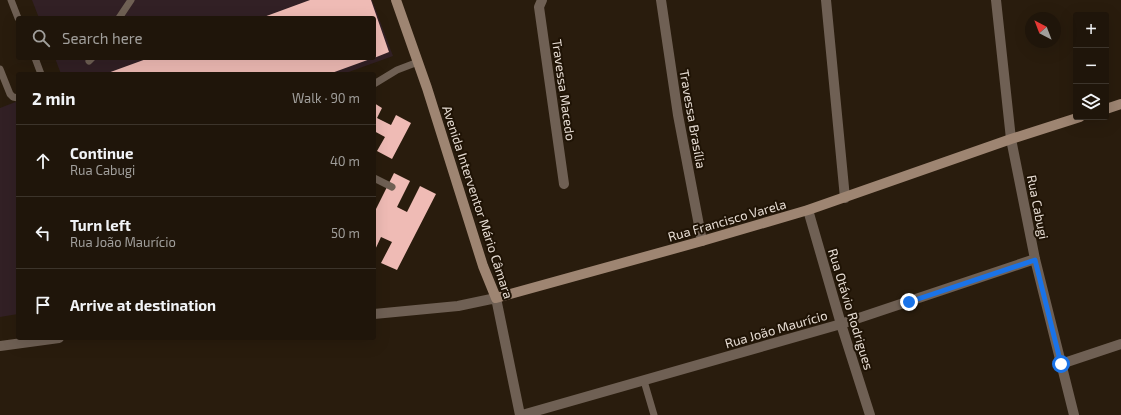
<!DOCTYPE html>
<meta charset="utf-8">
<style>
:root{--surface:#1f150a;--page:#271e13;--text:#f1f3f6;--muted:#a19f9c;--line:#3c342b}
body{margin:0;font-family:"Exo 2",sans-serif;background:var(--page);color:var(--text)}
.controls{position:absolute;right:12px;top:12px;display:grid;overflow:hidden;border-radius:4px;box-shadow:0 4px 16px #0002}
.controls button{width:36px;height:36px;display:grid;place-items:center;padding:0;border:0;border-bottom:1px solid var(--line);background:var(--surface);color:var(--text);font:20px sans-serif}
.compass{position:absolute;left:1025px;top:12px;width:36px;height:36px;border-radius:50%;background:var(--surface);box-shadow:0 4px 16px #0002;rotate:318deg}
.stop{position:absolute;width:12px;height:12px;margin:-9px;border:3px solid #1a73e8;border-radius:50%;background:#fff}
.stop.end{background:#1a73e8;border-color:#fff;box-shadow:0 1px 4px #0008}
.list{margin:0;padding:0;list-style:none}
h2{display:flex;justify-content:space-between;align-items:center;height:52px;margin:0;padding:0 16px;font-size:17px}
h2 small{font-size:13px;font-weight:400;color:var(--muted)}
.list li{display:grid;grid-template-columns:26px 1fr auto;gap:12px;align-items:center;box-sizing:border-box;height:72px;padding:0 16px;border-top:1px solid var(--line)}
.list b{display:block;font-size:15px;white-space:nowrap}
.list p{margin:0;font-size:13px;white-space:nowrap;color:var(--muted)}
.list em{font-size:13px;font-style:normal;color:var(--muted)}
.icon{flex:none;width:22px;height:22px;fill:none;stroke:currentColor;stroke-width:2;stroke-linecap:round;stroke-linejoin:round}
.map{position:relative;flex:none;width:1121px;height:415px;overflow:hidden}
.search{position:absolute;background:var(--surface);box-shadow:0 4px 16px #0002;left:16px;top:16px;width:360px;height:44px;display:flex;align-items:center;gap:10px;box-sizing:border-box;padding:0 14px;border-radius:4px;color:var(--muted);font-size:15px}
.panel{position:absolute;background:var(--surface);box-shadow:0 4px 16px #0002;left:16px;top:72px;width:360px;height:268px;border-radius:4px}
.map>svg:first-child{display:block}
.industrial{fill:#322025}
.building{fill:#efbbb5}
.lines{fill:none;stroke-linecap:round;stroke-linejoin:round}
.lane{stroke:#6f6054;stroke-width:7}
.street{stroke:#6f6054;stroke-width:10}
.secondary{stroke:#9e8572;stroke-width:10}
.route{stroke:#1a73e8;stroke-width:5}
.labels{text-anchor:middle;stroke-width:4;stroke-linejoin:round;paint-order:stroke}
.street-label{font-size:13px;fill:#e7ddd4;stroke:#1f1305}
</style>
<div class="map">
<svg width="1121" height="415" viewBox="0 0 1121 415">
<rect width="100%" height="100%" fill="#291c0d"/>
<path class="industrial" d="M32 0H372L393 56 343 74H61L55 58H374V18H39Z
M18 101V314L0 317V108Z"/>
<path class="building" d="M310 0H371L389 52 374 58V18H261Z
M149 58H373L329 74H105Z
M374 103 382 108 377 118 391 125 396 115 411 123 392 159 377 151 385 137 374 131Z
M394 173 410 181 397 207 407 212 420 186 436 194 397 270 381 263 392 242 381 237 374 252V213Z"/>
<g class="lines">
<path class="lane" d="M11 0 18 18
M119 18 131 0
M35 58 41 74
M89 61 92 58
M0 69 10 94 13 97 18 98
M374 84 397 70 418 62
M374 178 392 187
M644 381 654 415"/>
<path class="street" d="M542 0 539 7 564 184
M661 0 678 115 702 241
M826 0 845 198
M996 0 1011 139 1035 259 1074 415
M808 210 841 324 870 415
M374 314 458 306 496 298 520 415
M0 346 59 338
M1061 364 1121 344
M522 415 841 324 1035 259"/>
<path class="secondary" d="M396 0 427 88 483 266 496 298 702 241 808 210 1011 139 1080 117
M1106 109 1121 104"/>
</g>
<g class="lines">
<path class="route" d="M909 302 1035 260 1061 364"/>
</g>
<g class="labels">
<g class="street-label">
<text transform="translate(564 90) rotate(82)" y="5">Travessa Macedo</text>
<text transform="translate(693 119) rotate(80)" y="5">Travessa Brasília</text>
<text transform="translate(478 202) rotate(72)" y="5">Avenida Interventor Mário Câmara</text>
<text transform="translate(1038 207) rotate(79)" y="5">Rua Cabugi</text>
<text transform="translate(727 220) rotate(-16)" y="5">Rua Francisco Varela</text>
<text transform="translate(851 309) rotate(73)" y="5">Rua Otávio Rodrigues</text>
<text transform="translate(776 329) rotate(-16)" y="5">Rua João Maurício</text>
</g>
</g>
</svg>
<div class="controls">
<button>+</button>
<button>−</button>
<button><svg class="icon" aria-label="layers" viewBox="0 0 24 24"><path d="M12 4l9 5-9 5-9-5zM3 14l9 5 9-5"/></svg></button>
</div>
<svg class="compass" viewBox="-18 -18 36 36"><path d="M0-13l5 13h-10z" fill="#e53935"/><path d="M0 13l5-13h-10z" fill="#a19f9c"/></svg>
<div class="stop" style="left:1061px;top:364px"></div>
<div class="stop end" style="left:909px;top:302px"></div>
<div class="search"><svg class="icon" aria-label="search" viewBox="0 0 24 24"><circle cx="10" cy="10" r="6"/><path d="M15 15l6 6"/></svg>Search here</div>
<section class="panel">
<h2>2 min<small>Walk · 90 m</small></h2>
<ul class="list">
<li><svg class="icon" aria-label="ahead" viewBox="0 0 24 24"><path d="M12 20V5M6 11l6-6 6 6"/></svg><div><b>Continue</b><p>Rua Cabugi</p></div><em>40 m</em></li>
<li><svg class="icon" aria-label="left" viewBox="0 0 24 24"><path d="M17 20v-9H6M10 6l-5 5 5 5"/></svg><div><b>Turn left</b><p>Rua João Maurício</p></div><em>50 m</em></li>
<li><svg class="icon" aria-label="arrive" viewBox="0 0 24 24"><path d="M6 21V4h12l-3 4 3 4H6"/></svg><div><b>Arrive at destination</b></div></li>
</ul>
</section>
</div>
